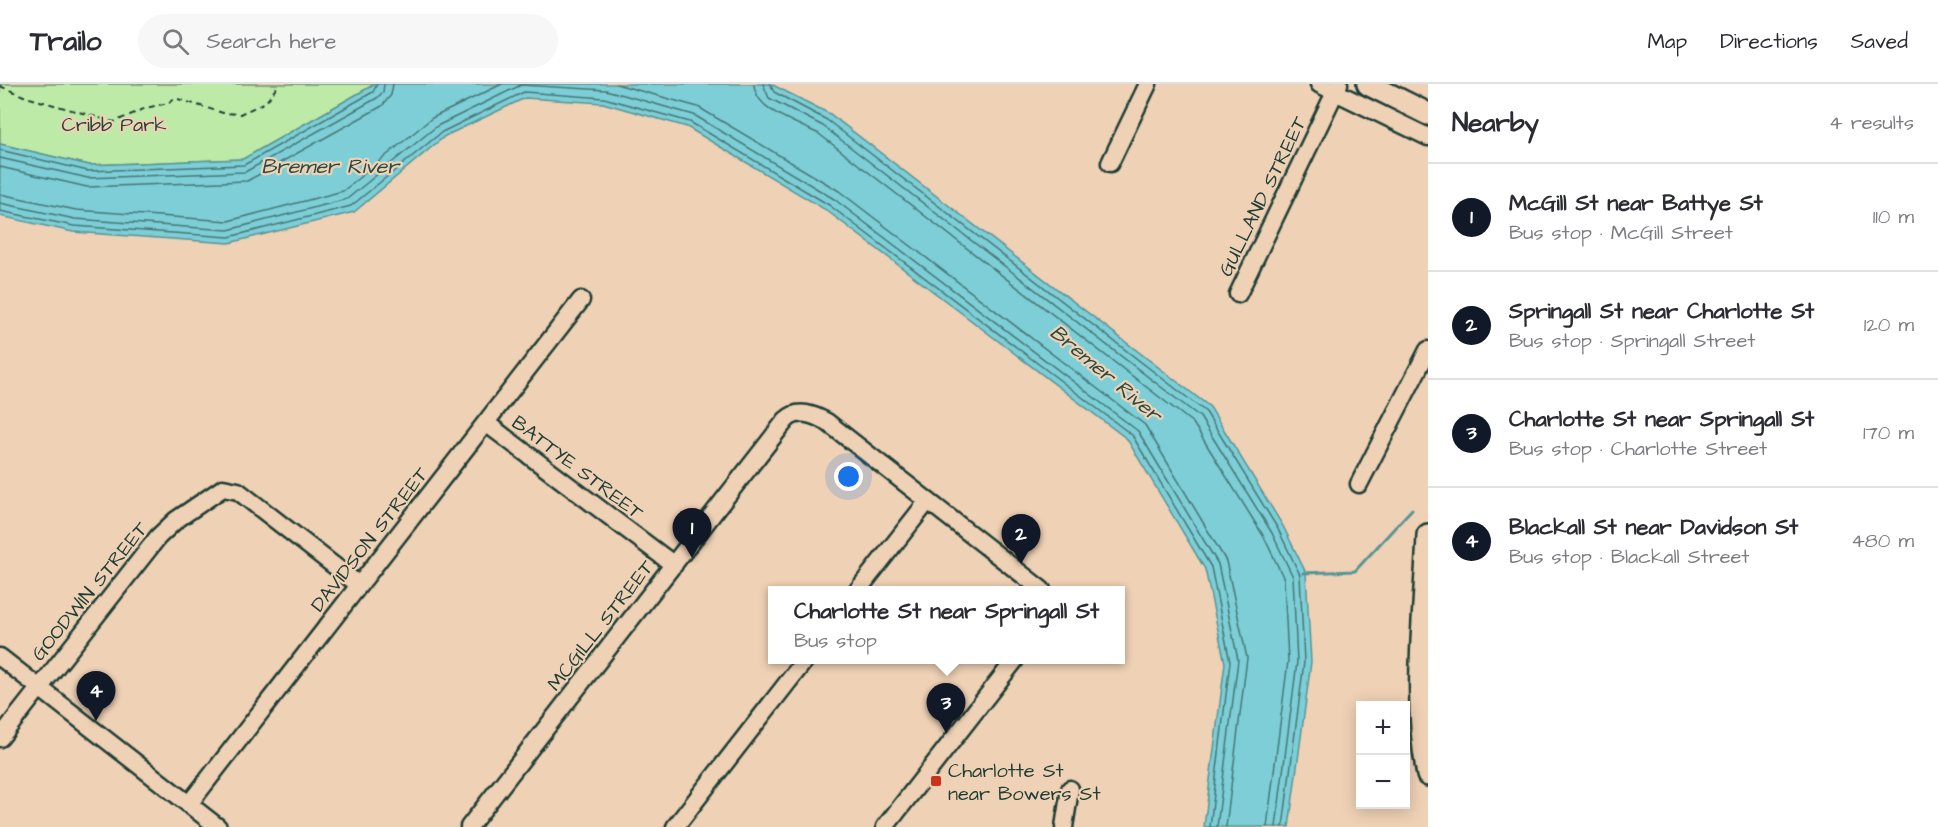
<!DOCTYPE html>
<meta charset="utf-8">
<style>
:root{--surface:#fff;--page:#f7f7f7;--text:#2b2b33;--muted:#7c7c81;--line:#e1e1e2;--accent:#111827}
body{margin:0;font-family:"Architects Daughter",sans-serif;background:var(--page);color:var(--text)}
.controls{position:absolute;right:18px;bottom:18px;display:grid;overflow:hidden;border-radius:0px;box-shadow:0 3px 15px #0003}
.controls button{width:54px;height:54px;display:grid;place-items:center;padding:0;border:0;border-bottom:2px solid var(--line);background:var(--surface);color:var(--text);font:30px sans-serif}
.you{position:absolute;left:849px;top:393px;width:21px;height:21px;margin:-15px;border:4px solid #fff;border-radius:50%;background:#1a73e8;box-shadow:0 0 0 9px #1a73e833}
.badge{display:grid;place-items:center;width:39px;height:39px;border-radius:50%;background:var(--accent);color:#fff;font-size:20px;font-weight:700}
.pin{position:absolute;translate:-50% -50px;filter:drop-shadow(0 2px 3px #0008)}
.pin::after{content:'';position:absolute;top:32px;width:21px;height:18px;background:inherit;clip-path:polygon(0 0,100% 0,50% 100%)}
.popup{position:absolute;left:768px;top:502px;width:357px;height:78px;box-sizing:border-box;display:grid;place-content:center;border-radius:0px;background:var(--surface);filter:drop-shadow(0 2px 4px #0005);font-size:20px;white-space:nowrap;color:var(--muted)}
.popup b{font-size:22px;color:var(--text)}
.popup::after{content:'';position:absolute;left:50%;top:100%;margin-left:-12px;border:12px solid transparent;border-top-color:var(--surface)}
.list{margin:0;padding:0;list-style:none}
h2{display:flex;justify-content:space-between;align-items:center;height:78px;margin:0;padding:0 24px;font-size:26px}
h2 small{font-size:20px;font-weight:400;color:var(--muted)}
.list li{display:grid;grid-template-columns:39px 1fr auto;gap:18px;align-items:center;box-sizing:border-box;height:108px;padding:0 24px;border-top:2px solid var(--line)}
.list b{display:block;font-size:22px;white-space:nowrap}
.list p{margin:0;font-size:20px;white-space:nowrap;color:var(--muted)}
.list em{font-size:20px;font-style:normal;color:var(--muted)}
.icon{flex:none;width:33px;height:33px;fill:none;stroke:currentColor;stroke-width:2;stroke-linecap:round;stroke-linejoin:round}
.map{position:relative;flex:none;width:1428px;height:743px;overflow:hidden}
header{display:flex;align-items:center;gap:36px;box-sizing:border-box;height:84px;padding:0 30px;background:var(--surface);border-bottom:2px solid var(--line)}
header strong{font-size:28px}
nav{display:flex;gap:33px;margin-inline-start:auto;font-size:21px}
.search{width:420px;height:54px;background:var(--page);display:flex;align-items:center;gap:15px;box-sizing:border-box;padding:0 21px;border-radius:33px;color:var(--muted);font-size:22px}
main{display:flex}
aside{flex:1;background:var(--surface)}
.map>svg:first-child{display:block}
.green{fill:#bdeaa7;stroke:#6e946e;stroke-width:1.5}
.water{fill:#7dced7;stroke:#579496;stroke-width:1.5}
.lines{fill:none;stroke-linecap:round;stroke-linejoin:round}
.shore{stroke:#457775;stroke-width:1.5}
.stream{stroke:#579496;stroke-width:3}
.minor-casing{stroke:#1f3d34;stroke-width:21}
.major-casing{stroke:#1f3d34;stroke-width:26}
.path{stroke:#1f3d34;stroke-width:2;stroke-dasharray:6 4.5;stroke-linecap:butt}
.minor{stroke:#efd1b5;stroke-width:16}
.major{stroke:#efd1b5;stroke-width:21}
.poi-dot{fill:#c8321e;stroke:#efd1b5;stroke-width:2}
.labels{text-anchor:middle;stroke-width:4.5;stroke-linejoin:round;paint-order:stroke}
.park-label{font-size:20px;fill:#27463a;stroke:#efd1b5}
.street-label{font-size:20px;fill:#1f3d34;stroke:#efd1b5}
.poi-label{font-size:20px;fill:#1f3d34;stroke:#efd1b5;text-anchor:start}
.water-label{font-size:21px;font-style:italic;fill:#284c44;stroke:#efd1b5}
</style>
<header>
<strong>Trailo</strong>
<div class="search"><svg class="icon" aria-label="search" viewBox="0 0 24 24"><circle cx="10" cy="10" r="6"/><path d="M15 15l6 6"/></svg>Search here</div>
<nav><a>Map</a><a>Directions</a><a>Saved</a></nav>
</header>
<main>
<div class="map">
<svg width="1428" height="743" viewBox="0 0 1428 743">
<rect width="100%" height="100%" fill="#efd1b5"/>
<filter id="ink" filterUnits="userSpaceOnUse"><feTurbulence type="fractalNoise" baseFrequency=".0167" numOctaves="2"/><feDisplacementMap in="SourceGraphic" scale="12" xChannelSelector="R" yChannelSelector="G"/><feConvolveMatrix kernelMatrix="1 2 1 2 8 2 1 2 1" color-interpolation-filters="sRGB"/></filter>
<g filter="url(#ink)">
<path class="green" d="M0 0H375L243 75 89 81 0 60Z"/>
<path class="water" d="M375 0H771L830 30 1210 323 1283 442 1306 489 1311 578 1289 743H1204L1225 579 1205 485 1127 355 826 126 687 43 603 19 525 14 445 52 354 128 229 159 73 148 0 132V60L89 81 243 75Z"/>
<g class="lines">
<path class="shore" d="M616 0 698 23 839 107 1145 341 1226 477 1247 574 1226 743
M754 0C755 27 798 39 819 50L1193 339 1264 453 1284 495 1288 577 1267 743
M763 0 769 14 823 42 1200 333 1272 449 1293 493 1297 578 1276 743
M770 0 774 8 827 36 1206 328 1278 445 1300 491 1304 578 1283 743
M0 66 88 87 244 81 373 8 377 0
M0 74 88 94 245 88 377 14 383 8 384 0
M0 83 87 103 247 97 382 22 391 11 393 0
M0 110 76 126 228 137 343 107 432 34 502 0
M0 119 75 135 228 146 347 115 437 42 521 1 606 6 694 31 834 115 1138 347 1218 480 1238 576 1217 743
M0 127 74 142 229 153 351 122 442 48 524 8 604 14 690 38 829 121 1132 351 1211 483 1230 578 1210 743"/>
<path class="stream" d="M1303 489 1355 487 1412 425"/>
<defs>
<path id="minor" d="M1319 0 1428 53
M1110 79 1148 0
M1238 210 1339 0
M486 339 674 481
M1359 400 1428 266
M858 506 927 418
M0 573 218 743
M0 654 158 453 176 436 223 404 238 407 359 501
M189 720 581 216
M469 743 786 336C798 324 814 331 827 338L1042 506
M675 743 805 576
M885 743 1015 576
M1064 743 1070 705"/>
<path id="major" d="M1368 0 1428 30
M1428 451C1425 530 1413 613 1428 691"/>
</defs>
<use href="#minor" class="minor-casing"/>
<use href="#major" class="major-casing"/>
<path class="path" d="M0 2 26 13 114 38 146 24 168 19 175 14 223 29 240 30 266 18 279 0"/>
<use href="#minor" class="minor"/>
<use href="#major" class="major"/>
</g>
</g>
<rect class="poi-dot" x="930" y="691" width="12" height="12" rx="3"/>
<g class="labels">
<g class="park-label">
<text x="114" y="47">Cribb Park</text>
</g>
<g class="street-label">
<text transform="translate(1262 112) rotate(-64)" y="7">GULLAND STREET</text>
<text transform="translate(578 383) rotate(37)" y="7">BATTYE STREET</text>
<text transform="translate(369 455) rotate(-52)" y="7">DAVIDSON STREET</text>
<text transform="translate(89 507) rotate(-51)" y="7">GOODWIN STREET</text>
<text transform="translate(600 541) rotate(-52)" y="7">MCGILL STREET</text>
</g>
<g class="poi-label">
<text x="948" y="693">Charlotte St<tspan x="948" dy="23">near Bowers St</tspan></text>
</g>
<g class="water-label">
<text x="330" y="89">Bremer River</text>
<text transform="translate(1106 289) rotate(40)" y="7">Bremer River</text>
</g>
</g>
</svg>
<div class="controls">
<button>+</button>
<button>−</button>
</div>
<div class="you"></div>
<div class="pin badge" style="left:692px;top:474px">1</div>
<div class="pin badge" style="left:1021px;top:480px">2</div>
<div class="pin badge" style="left:946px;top:649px">3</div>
<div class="popup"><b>Charlotte St near Springall St</b>Bus stop</div>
<div class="pin badge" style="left:96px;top:637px">4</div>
</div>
<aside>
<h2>Nearby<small>4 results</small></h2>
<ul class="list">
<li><span class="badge">1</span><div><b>McGill St near Battye St</b><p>Bus stop · McGill Street</p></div><em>110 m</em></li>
<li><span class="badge">2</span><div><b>Springall St near Charlotte St</b><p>Bus stop · Springall Street</p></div><em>120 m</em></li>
<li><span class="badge">3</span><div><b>Charlotte St near Springall St</b><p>Bus stop · Charlotte Street</p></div><em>170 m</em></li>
<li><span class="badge">4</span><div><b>Blackall St near Davidson St</b><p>Bus stop · Blackall Street</p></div><em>480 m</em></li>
</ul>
</aside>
</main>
